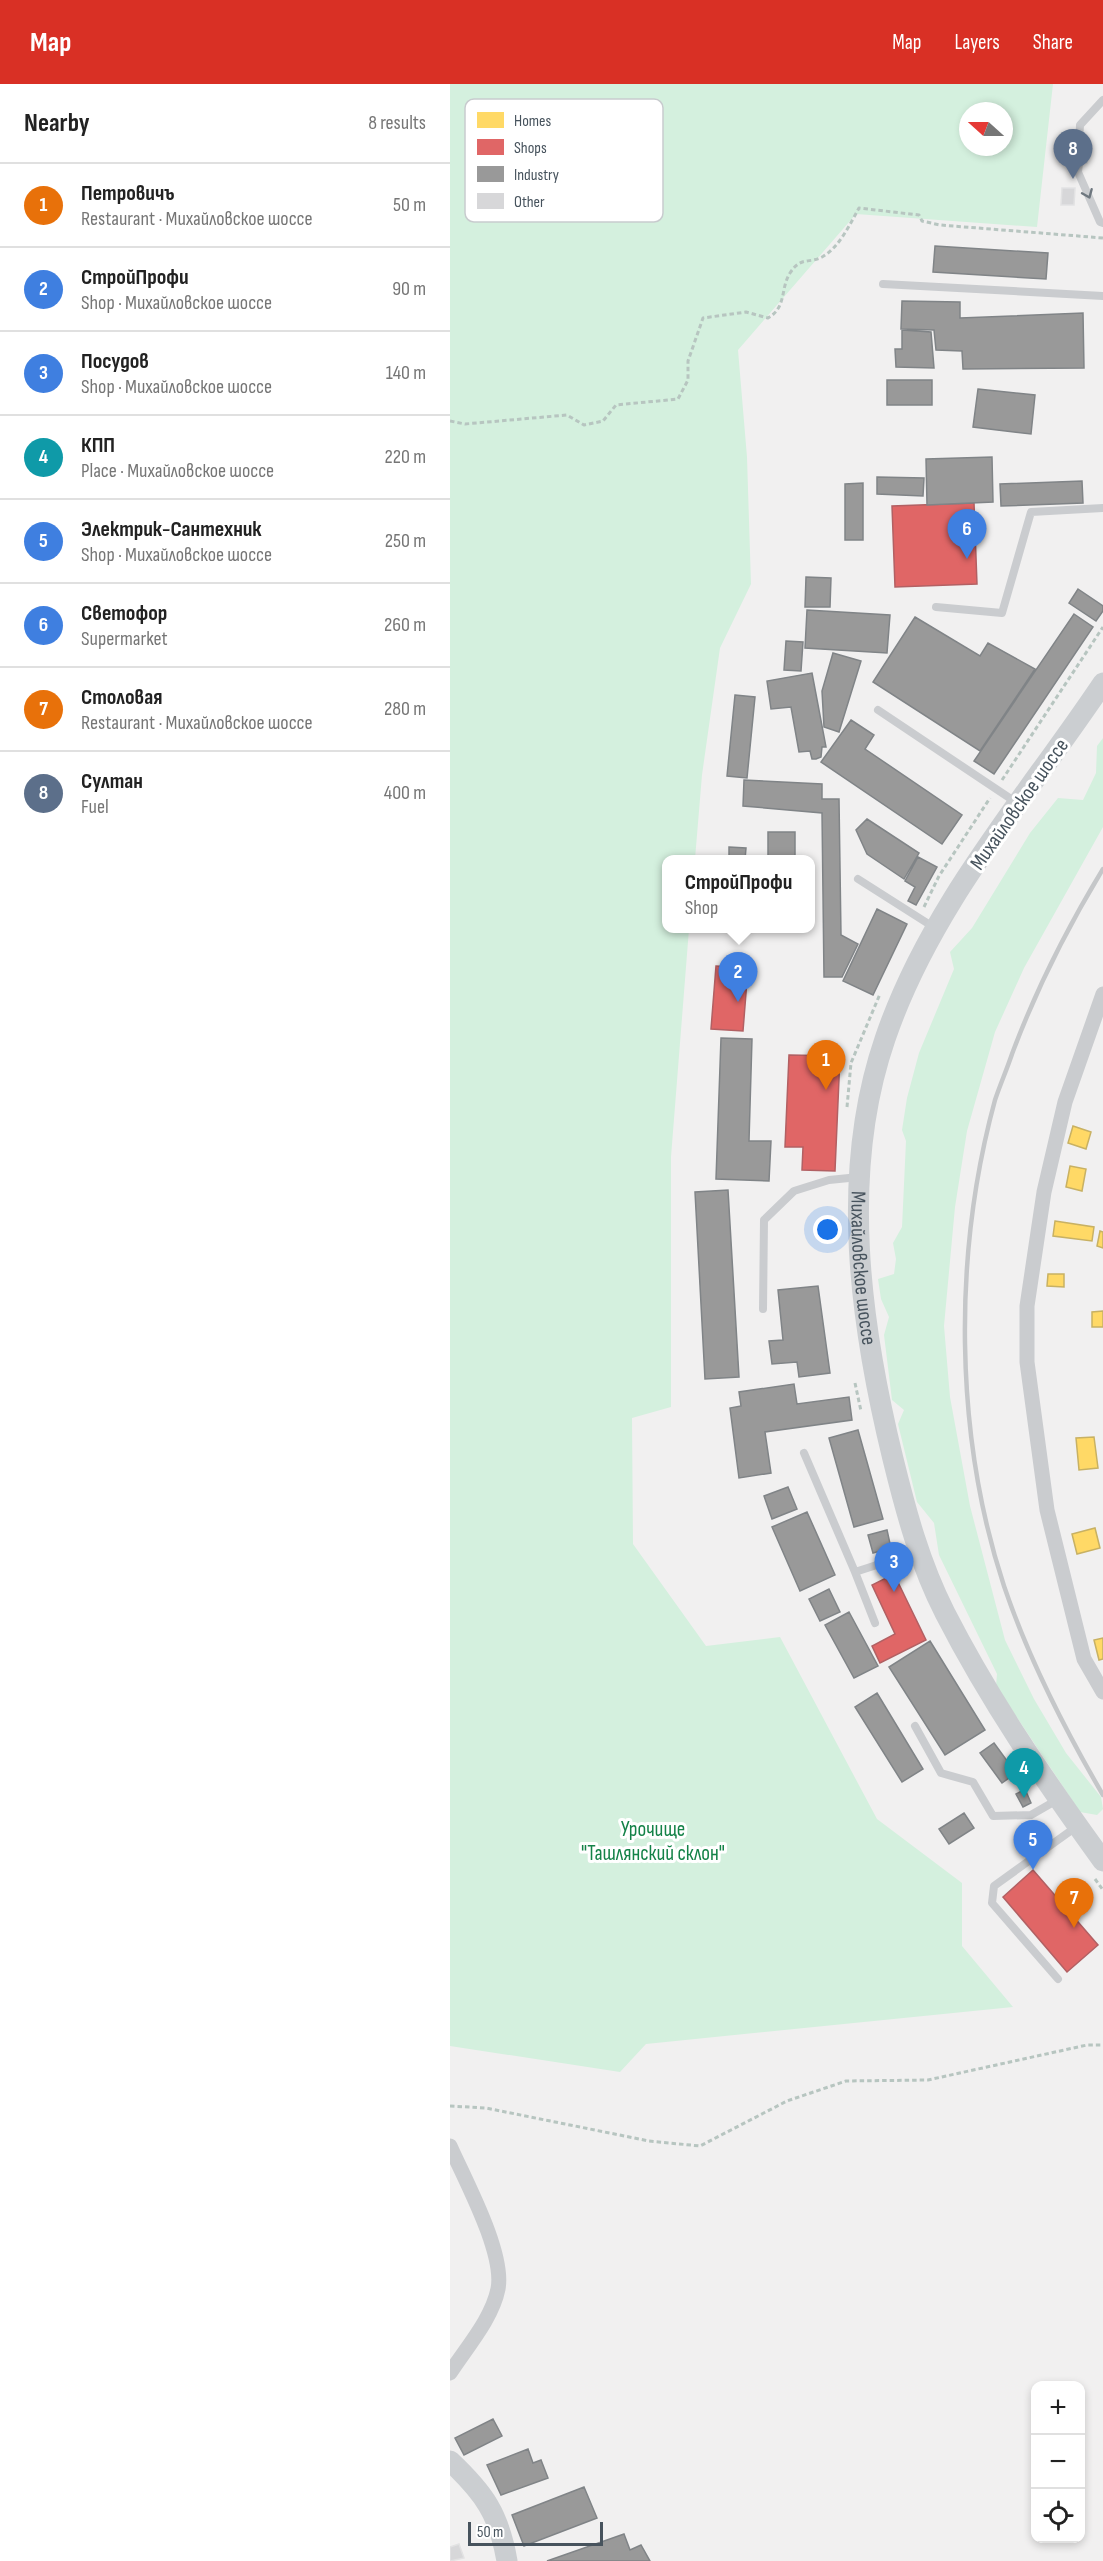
<!DOCTYPE html>
<meta charset="utf-8">
<style>
:root{--surface:#fff;--page:#f6f6f6;--text:#222;--muted:#767676;--line:#e0e0e0;--accent:#d93025}
body{margin:0;font-family:"Sofia Sans Condensed",sans-serif;background:var(--page);color:var(--text)}
.controls{position:absolute;right:18px;bottom:18px;display:grid;overflow:hidden;border-radius:12px;box-shadow:0 3px 9px #0003}
.controls button{width:54px;height:54px;display:grid;place-items:center;padding:0;border:0;border-bottom:2px solid var(--line);background:var(--surface);color:var(--text);font:30px sans-serif}
.compass{position:absolute;left:509px;top:18px;width:54px;height:54px;border-radius:50%;background:var(--surface);box-shadow:0 3px 9px #0003;rotate:291deg}
.scale{position:absolute;left:18px;bottom:15px;width:135px;box-sizing:border-box;padding-left:6px;border:3px solid #47535d;border-top:0;font-size:16px;line-height:21px;white-space:nowrap;color:#47535d;-webkit-text-stroke:4px #fff;paint-order:stroke}
.you{position:absolute;left:378px;top:1146px;width:21px;height:21px;margin:-15px;border:4px solid #fff;border-radius:50%;background:#1a73e8;box-shadow:0 0 0 9px #1a73e833}
.badge{display:grid;place-items:center;width:39px;height:39px;border-radius:50%;background:var(--accent);color:#fff;font-size:20px;font-weight:700}
.pin{position:absolute;translate:-50% -50px;filter:drop-shadow(0 2px 3px #0008)}
.pin::after{content:'';position:absolute;top:32px;width:21px;height:18px;background:inherit;clip-path:polygon(0 0,100% 0,50% 100%)}
.popup{position:absolute;left:212px;top:771px;width:153px;height:78px;box-sizing:border-box;display:grid;place-content:center;border-radius:12px;background:var(--surface);filter:drop-shadow(0 2px 4px #0005);font-size:20px;white-space:nowrap;color:var(--muted)}
.popup b{font-size:22px;color:var(--text)}
.popup::after{content:'';position:absolute;left:50%;top:100%;margin-left:-12px;border:12px solid transparent;border-top-color:var(--surface)}
.list{margin:0;padding:0;list-style:none}
h2{display:flex;justify-content:space-between;align-items:center;height:78px;margin:0;padding:0 24px;font-size:26px}
h2 small{font-size:20px;font-weight:400;color:var(--muted)}
.list li{display:grid;grid-template-columns:39px 1fr auto;gap:18px;align-items:center;box-sizing:border-box;height:84px;padding:0 24px;border-top:2px solid var(--line)}
.list b{display:block;font-size:22px;white-space:nowrap}
.list p{margin:0;font-size:20px;white-space:nowrap;color:var(--muted)}
.list em{font-size:20px;font-style:normal;color:var(--muted)}
.icon{flex:none;width:33px;height:33px;fill:none;stroke:currentColor;stroke-width:2;stroke-linecap:round;stroke-linejoin:round}
.map{position:relative;flex:none;width:653px;height:2477px;overflow:hidden}
header{display:flex;align-items:center;gap:36px;box-sizing:border-box;height:84px;padding:0 30px;background:var(--accent);color:#fff}
header strong{font-size:28px}
nav{display:flex;gap:33px;margin-inline-start:auto;font-size:21px}
main{display:flex}
aside{flex:1;background:var(--surface)}
.map>svg:first-child{display:block}
.green{fill:#d4f0de;fill-rule:evenodd}
.homes{fill:#ffd966;stroke:#c8b163;stroke-width:1.5}
.shops{fill:#e06666;stroke:#b26063;stroke-width:1.5}
.industry{fill:#999;stroke:#808487;stroke-width:1.5}
.building{fill:#d7d7d9;stroke:#e2e2e3;stroke-width:1.5}
.lines{fill:none;stroke-linecap:round;stroke-linejoin:round}
.path{stroke:#b7c5c0;stroke-width:3;stroke-dasharray:4.5 3;stroke-linecap:butt}
.lane{stroke:#cacccf;stroke-width:8}
.street{stroke:#cacccf;stroke-width:15}
.secondary{stroke:#cbced1;stroke-width:21}
.rail{stroke:#c5c7c9;stroke-width:4.5}
.oneway{stroke:#6e777f}
.labels{text-anchor:middle;stroke-width:6;stroke-linejoin:round;paint-order:stroke}
.street-label{font-size:21px;fill:#47535d;stroke:#fff}
.park-label{font-size:21px;fill:#148248;stroke:#fff}
.key{fill:#fff;stroke:#c8cbce;stroke-width:1.5}
.key-label{font-size:16px;fill:#47535d}
</style>
<header>
<strong>Map</strong>
<nav><a>Map</a><a>Layers</a><a>Share</a></nav>
</header>
<main>
<aside>
<h2>Nearby<small>8 results</small></h2>
<ul class="list">
<li><span class="badge" style="background:#e8710a">1</span><div><b>Петровичъ</b><p>Restaurant · Михайловское шоссе</p></div><em>50 m</em></li>
<li><span class="badge" style="background:#3f7fe0">2</span><div><b>СтройПрофи</b><p>Shop · Михайловское шоссе</p></div><em>90 m</em></li>
<li><span class="badge" style="background:#3f7fe0">3</span><div><b>Посудов</b><p>Shop · Михайловское шоссе</p></div><em>140 m</em></li>
<li><span class="badge" style="background:#0f9aa8">4</span><div><b>КПП</b><p>Place · Михайловское шоссе</p></div><em>220 m</em></li>
<li><span class="badge" style="background:#3f7fe0">5</span><div><b>Электрик-Сантехник</b><p>Shop · Михайловское шоссе</p></div><em>250 m</em></li>
<li><span class="badge" style="background:#3f7fe0">6</span><div><b>Светофор</b><p>Supermarket</p></div><em>260 m</em></li>
<li><span class="badge" style="background:#e8710a">7</span><div><b>Столовая</b><p>Restaurant · Михайловское шоссе</p></div><em>280 m</em></li>
<li><span class="badge" style="background:#5c6f8a">8</span><div><b>Султан</b><p>Fuel</p></div><em>400 m</em></li>
</ul>
</aside>
<div class="map">
<svg width="653" height="2477" viewBox="0 0 653 2477">
<rect width="100%" height="100%" fill="#f1f0f0"/>
<path class="green" d="M0 0H603L587 143 406 130 288 266 297 373 301 500 270 564 252 691 245 775 216 776V844L239 845 221 1073V1323L182 1334 183 1460 256 1562 330 1553 427 1735 512 1799V1862L563 1923 196 1960 170 1988 0 1962ZM518 27H554V63H518Z
M653 654V743L574 884 545 948 517 1047 505 1123 494 1242 500 1313 520 1422 555 1556 584 1615 616 1669 651 1713 653 1725 647 1731 630 1728 546 1602 547 1590 489 1471 484 1439 467 1418 448 1340 454 1326 442 1316 434 1251 439 1233 431 1215 428 1195 444 1190 446 1175 443 1159 452 1143 456 1057 452 1046 457 1014 469 969 504 885 500 868 522 844 580 749 608 714 633 716 646 689 647 662Z"/>
<path class="homes" d="M623 1042 641 1048 636 1065 618 1059Z
M620 1082 636 1085 632 1107 616 1103Z
M605 1137 644 1143 642 1157 603 1152Z
M650 1147 653 1148V1164L647 1162Z
M598 1190H614V1203L597 1202Z
M653 1227V1243H642V1228Z
M644 1353 648 1384 629 1386 626 1354Z
M645 1444 650 1464 627 1470 622 1450Z
M653 1554V1575L649 1576 644 1556Z"/>
<path class="shops" d="M524 419 527 500 445 503 442 422Z
M266 882 298 884 293 947 261 945Z
M339 971 390 972 385 1087 352 1086 353 1063H335Z
M444 1490 476 1556 430 1579 422 1562 445 1550 422 1501Z
M583 1786 648 1861 617 1888 553 1813Z"/>
<path class="industry" d="M485 162 598 169 596 195 483 188Z
M452 217 510 218V234L633 229 634 284 513 285 512 267 486 266 484 246 451 245Z
M452 246 481 248 484 284 446 283 445 265H452Z
M437 296H482V321H437Z
M528 305 585 311 581 350 523 343Z
M542 373 543 418 477 421 476 375Z
M427 393 474 394 473 412 427 410Z
M632 397 633 419 551 422 550 400Z
M413 399V456H395V400Z
M356 493 381 494 380 523H355Z
M628 505 653 522V527L646 537 619 519Z
M357 526 440 531 437 569 355 564Z
M624 530 643 543 544 690 524 677Z
M465 533 530 572 538 559 585 585 530 667 423 598Z
M336 557 353 558 351 587 334 586Z
M383 569 411 577 389 648 374 643 372 607Z
M362 589 376 663H372L371 673 366 675H362L360 667 349 668 341 623 321 625 317 597Z
M285 611 305 613 297 694 277 692Z
M401 636 424 651 415 665 512 731 492 760 371 678Z
M294 696 372 700V715H389L391 851 408 860 392 893H374L372 729 293 722Z
M417 735 469 769 454 795 417 770 406 746Z
M318 748H345V776H318Z
M279 763 296 764 295 776H279Z
M468 773 487 783 466 821 458 817 465 803 455 797Z
M427 825 457 840 423 911 393 897Z
M271 954 302 955 299 1057H321L319 1097 266 1095Z
M278 1106 289 1293 255 1295 245 1108Z
M368 1202 380 1289 349 1293 347 1278 322 1280 319 1257 333 1256 328 1206Z
M344 1300 347 1320 399 1313 402 1336 315 1348 321 1389 289 1394 280 1324 291 1322 289 1308Z
M408 1346 433 1435 404 1443 379 1354Z
M338 1403 347 1425 322 1435 314 1412Z
M357 1428 385 1491 350 1507 322 1443Z
M437 1446 441 1464 423 1469 418 1451Z
M379 1505 390 1528 370 1537 359 1515Z
M399 1528 428 1582 404 1594 375 1541Z
M480 1557 535 1646 495 1671 439 1583Z
M427 1609 473 1685 452 1698 405 1623Z
M544 1659 566 1689 552 1699 530 1669Z
M575 1705 581 1719 573 1723 566 1710Z
M514 1729 524 1744 499 1760 489 1745Z
M43 2335 52 2352 14 2371 5 2354Z
M78 2365 83 2379 91 2376 98 2394 51 2411 37 2381Z
M134 2403 147 2434 74 2462 62 2431Z
M174 2450 180 2466 191 2461 200 2477H97Z"/>
<path class="building" d="M620 59H637V79H620Z
M612 104H625L624 121H611Z
M9 2460 14 2474 0 2477V2463Z"/>
<g class="lines">
<path class="path" d="M0 337 15 340 117 331 134 341 153 337 166 321 228 315 238 296V277L253 234 296 228 318 234C337 223 330 205 340 189 351 172 359 180 372 173 389 164 400 140 409 124L469 131 472 137 490 141 653 154
M552 696 653 543
M474 823 489 792 540 714
M397 1023 401 979 430 910
M405 1299 411 1327
M645 1795 653 1806
M0 2022 36 2024 199 2057 250 2062 337 2017 396 1997 478 1996 637 1961H653"/>
<path class="lane" d="M629 59 630 41 653 16
M629 79 628 88 650 138 653 139
M433 200 653 212
M486 523 552 529 581 428 653 424
M428 626 567 719
M408 795 485 844
M313 1225 314 1136 344 1107 379 1096 409 1093
M354 1369 405 1488
M425 1539 405 1488 467 1468
M465 1642 491 1689 523 1698 543 1732 581 1731 607 1716
M608 1895 542 1819 544 1802 626 1743"/>
<path class="street" d="M653 910 615 1018 594 1108 577 1222V1278L597 1426 634 1575 653 1608
M0 2062C15 2096 55 2169 48 2205 42 2235 16 2264 0 2289"/>
<g class="secondary">
<path id="s1" d="M653 599C576 714 480 822 435 955 389 1089 410 1240 443 1375 456 1428 470 1480 495 1529 540 1617 595 1697 653 1777"/>
<path d="M0 2377C34 2409 49 2430 57 2477"/>
</g>
<path class="rail" d="M653 785C616 846 587 903 562 970 557 985 550 1001 545 1016 503 1170 504 1350 554 1502 579 1576 614 1644 653 1711"/>
</g>
<defs><path id="oneway-chevron" d="M-2-3.5L2.5 0L-2 3.5" fill="none" stroke-width="1.6" stroke-linecap="round" stroke-linejoin="round" transform="scale(1.5)"/></defs>
<use class="oneway" href="#oneway-chevron" transform="translate(638 110) rotate(67)"/>
<g class="labels">
<g class="street-label">
<text transform="translate(569 720) rotate(-55)" y="7">Михайловское шоссе</text>
<text dy="7" stroke="none"><textPath href="#s1" startOffset="651">Михайловское шоссе</textPath></text>
</g>
<g class="park-label">
<text x="203" y="1752">Урочище<tspan x="203" dy="24">"Ташлянский склон"</tspan></text>
</g>
</g>
<rect x="15" y="15" width="198" height="123" rx="9" class="key"/>
<rect x="27" y="28" width="27" height="16" fill="#ffd966"/>
<rect x="27" y="55" width="27" height="16" fill="#e06666"/>
<rect x="27" y="82" width="27" height="16" fill="#999"/>
<rect x="27" y="109" width="27" height="16" fill="#d7d7d9"/>
<g class="key-label">
<text x="64" y="42">Homes</text>
<text x="64" y="69">Shops</text>
<text x="64" y="96">Industry</text>
<text x="64" y="123">Other</text>
</g>
</svg>
<div class="controls">
<button>+</button>
<button>−</button>
<button><svg class="icon" aria-label="locate" viewBox="0 0 24 24"><circle cx="12" cy="12" r="6"/><path d="M12 2v4M12 18v4M2 12h4M18 12h4"/></svg></button>
</div>
<svg class="compass" viewBox="-18 -18 36 36"><path d="M0-13l5 13h-10z" fill="#e53935"/><path d="M0 13l5-13h-10z" fill="#767676"/></svg>
<div class="scale">50 m</div>
<div class="you"></div>
<div class="pin badge" style="left:376px;top:1006px;background:#e8710a">1</div>
<div class="pin badge" style="left:288px;top:918px;background:#3f7fe0">2</div>
<div class="popup"><b>СтройПрофи</b>Shop</div>
<div class="pin badge" style="left:444px;top:1508px;background:#3f7fe0">3</div>
<div class="pin badge" style="left:574px;top:1714px;background:#0f9aa8">4</div>
<div class="pin badge" style="left:583px;top:1786px;background:#3f7fe0">5</div>
<div class="pin badge" style="left:517px;top:475px;background:#3f7fe0">6</div>
<div class="pin badge" style="left:624px;top:1844px;background:#e8710a">7</div>
<div class="pin badge" style="left:623px;top:95px;background:#5c6f8a">8</div>
</div>
</main>
